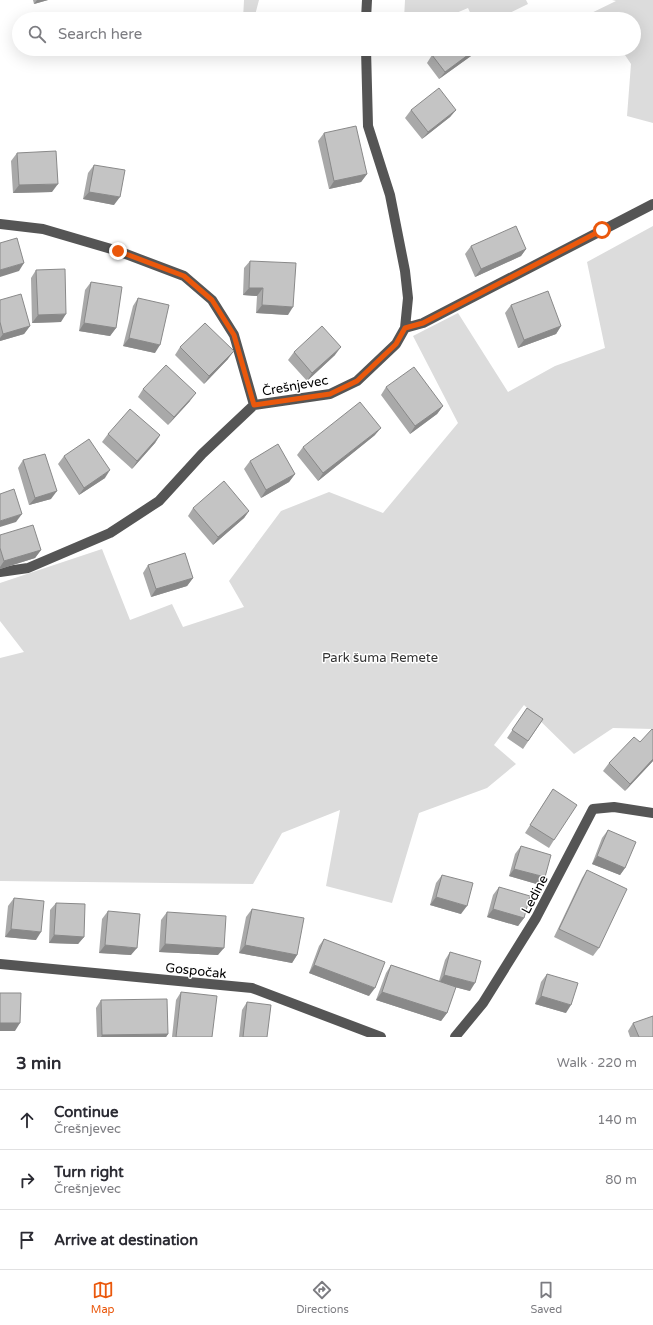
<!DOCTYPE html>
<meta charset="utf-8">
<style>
:root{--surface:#fff;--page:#f7f7f7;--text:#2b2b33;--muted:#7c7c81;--line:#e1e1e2;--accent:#ea580c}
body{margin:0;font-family:"Varela Round",sans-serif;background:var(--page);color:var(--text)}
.stop{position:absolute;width:12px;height:12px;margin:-9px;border:3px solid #ea580c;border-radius:50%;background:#fff}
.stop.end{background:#ea580c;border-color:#fff;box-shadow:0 1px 4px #0008}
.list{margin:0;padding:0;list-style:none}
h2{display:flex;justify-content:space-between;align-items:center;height:52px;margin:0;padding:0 16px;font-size:17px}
h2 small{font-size:13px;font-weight:400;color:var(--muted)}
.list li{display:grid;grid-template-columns:26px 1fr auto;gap:12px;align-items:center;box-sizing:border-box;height:60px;padding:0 16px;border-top:1px solid var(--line)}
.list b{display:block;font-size:15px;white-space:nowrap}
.list p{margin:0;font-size:13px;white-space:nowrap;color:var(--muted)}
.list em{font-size:13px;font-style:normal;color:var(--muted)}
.icon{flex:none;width:22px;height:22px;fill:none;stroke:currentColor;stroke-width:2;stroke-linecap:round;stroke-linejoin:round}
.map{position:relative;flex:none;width:653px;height:1037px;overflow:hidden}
.search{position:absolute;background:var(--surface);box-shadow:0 4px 16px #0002;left:12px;right:12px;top:12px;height:44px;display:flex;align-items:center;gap:10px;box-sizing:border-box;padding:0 14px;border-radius:22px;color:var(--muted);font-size:15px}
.sheet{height:232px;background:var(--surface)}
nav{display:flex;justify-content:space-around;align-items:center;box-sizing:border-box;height:56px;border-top:1px solid var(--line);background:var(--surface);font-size:11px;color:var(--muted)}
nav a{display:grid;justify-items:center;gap:2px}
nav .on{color:var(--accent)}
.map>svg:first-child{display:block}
.green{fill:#dcdcdc}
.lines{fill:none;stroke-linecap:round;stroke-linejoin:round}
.minor{stroke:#555;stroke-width:10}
.wall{fill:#a9a9a9}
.shaded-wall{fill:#898989}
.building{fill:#c4c4c4;stroke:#898989}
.route{stroke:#ea580c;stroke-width:5}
.labels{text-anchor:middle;stroke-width:3;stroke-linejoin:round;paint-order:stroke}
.street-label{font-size:13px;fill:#000;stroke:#fff}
.park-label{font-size:13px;fill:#333;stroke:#fff}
</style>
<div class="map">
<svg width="653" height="1037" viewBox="0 0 653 1037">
<rect width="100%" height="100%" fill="#fff"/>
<path class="green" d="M244 0H259L254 19H243Z
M405 0H526L528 4 497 19H473L468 8 442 19H404Z
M612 0H653V123L627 116 631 64 621 49H634V19H579L616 1Z
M653 226V729L613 728 574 754 524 705 494 745 516 764 487 788 419 813 392 903 326 886 340 810 282 833 253 884 0 881V658L24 652 0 621V583L102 549 130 620 172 604 183 627 244 607 229 581 281 511 329 492 383 513 458 423 413 336 458 313 508 392 555 366 605 348 587 262Z"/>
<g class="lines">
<path class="minor" d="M366 19 367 0
M366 49 368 126 390 195 405 271 408 298 405 328
M0 224 43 229 118 251 184 276 212 300 234 335 254 405
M254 405 330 394 357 381 396 344 405 328 423 323 653 204
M0 572 28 568 110 533 159 501 202 454 254 405
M0 964 252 988 381 1037
M455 1037 483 1003 536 918 593 809 614 807 653 813"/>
</g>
<path class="wall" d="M33 0H48L34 4Z
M432 55 471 56 439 79 427 63Z
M411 110H456L450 117 422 139 405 118Z
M324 133 367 174 361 182 329 189 318 141Z
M17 153 52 192 13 193 11 161Z
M94 165 114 205 83 199 88 173Z
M471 246 526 249 521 256 475 277 465 254Z
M250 261 288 315 256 313 257 296 243 295 244 268Z
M36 270 61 322 32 323 31 278Z
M91 282 116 328 110 336 79 331 85 290Z
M138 298 155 353 123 346 133 306Z
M0 300 30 326 24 334 0 341Z
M511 305 561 326 556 334 518 348 505 313Z
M180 347 228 359 204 384 175 355Z
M294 352 335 355 307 381 288 360Z
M386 387 443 406 437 414 410 434 381 395Z
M143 389 190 401 168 425 138 397Z
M108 434 160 435 155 443 132 469 102 442Z
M375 435 318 481 297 455 303 447Z
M64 456 105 478 79 495 58 464Z
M23 460 51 499 29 505 18 468Z
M250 461 295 474 289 482 261 498 244 469Z
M193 508 249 511 244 518 213 545 188 516Z
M0 535 41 550 35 558 0 569Z
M148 565 193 578 187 586 151 597 143 573Z
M527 708 543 719 523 749 507 738Z
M653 761 625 791 603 771 609 763Z
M553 789 554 840 549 848 525 833Z
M608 830 625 868 620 875 592 864 602 838Z
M521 846 540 885 509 876 515 854Z
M587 870 599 948 593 956 554 937 582 878Z
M442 875 461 914 430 905 436 883Z
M499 887 524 918 518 926 487 917 493 895Z
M14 898 36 940 5 937 8 906Z
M56 903 84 937 78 944 49 943 50 910Z
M252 909 297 955 292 963 239 953 246 917Z
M108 911 131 955 99 953 102 919Z
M167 912 218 955 159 952 161 920Z
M324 939 369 996 309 973 319 946Z
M450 952 470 991 455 987 447 1013 441 1021 376 1000 386 973 391 965 439 981 445 960Z
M547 974 566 1013 535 1004 541 982Z
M181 992 212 1037H172L176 1000Z
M101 1000 168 1034 166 1037H97L96 1008Z
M247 1002 267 1037H239L242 1010Z
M633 1023 653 1037H630L628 1031Z"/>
<path class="shaded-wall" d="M37 0H48L34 4Z
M476 49 471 56 439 79 445 72Z
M456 110 450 117 422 139 428 132Z
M367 174 361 182 329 189 334 181Z
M58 184 52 192 13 193 19 185Z
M89 192 120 197 114 205 83 199Z
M526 249 521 256 475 277 481 269Z
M24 263 19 271 0 277V270Z
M249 288H263L257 296 243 295Z
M262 305 293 307 288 315 256 313Z
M66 314 61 322 32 323 38 315Z
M84 323 116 328 110 336 79 331Z
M30 326 24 334 0 341V338L3 334Z
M561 326 556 334 518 348 524 340Z
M129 338 160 345 155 353 123 346Z
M341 347 335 355 307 381 312 373Z
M234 351 228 359 204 384 209 376Z
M196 393 190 401 168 425 174 417Z
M443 406 437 414 410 434 415 426Z
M381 428 375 435 318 481 323 473Z
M160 435 155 443 132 469 137 461Z
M110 470 105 478 79 495 84 488Z
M295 474 289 482 261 498 266 490Z
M57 491 51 499 29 505 35 498Z
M249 511 244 518 213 545 218 537Z
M22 514 16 522 0 527V521Z
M41 550 35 558 0 569V567L4 561Z
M193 578 187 586 151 597 156 589Z
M653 759V761L625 791 630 784Z
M597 856 625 868 620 875 592 864Z
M514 869 545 877 540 885 509 876Z
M436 897 467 906 461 914 430 905Z
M493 909 524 918 518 926 487 917Z
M11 929 41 932 36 940 5 937Z
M54 935 84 937 78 944 49 943Z
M165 944 224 948 218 955 159 952Z
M105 945 137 948 131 955 99 953Z
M245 945 297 955 292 963 239 953Z
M314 965 375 988 369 996 309 973Z
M444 975 475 983 470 991 439 983Z
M382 992 447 1013 441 1021 376 1000Z
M541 996 571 1005 566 1013 535 1004Z
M0 1023H20L15 1031H0Z
M168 1034 166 1037H101L102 1035Z"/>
<path class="building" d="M440 49H476L445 72 432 55Z
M439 88 456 110 428 132 411 110Z
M356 126 367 174 334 181 324 133Z
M56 151 58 184 19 185 17 153Z
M94 165 125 170 120 197 89 192Z
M516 226 526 249 481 269 471 246Z
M17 238 24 263 0 270V243Z
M250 261 296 263 293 307 262 305 263 288H249Z
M65 269 66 314 38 315 36 270Z
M91 282 122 287 116 328 84 323Z
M548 291 561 326 524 340 511 305Z
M21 294 30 326 3 334 0 322V300Z
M138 298 169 305 160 345 129 338Z
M205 323 234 351 209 376 180 347Z
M322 326 341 347 312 373 294 352Z
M166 365 196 393 174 417 143 389Z
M414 367 443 406 415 426 386 387Z
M360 402 381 428 323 473 303 447Z
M130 409 160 435 137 461 108 434Z
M89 439 110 470 84 488 64 456Z
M278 444 295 474 266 490 250 461Z
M45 454 57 491 35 498 23 460Z
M224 481 249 511 218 537 193 508Z
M14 489 22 514 0 521V494Z
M33 525 41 550 4 561 0 548V535Z
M185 553 193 578 156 589 148 565Z
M527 708 543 719 528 741 512 730Z
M652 729 653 730V759L630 784 609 763 634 737 640 742Z
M553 789 577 805 554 840 530 825Z
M608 830 636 842 625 868 597 856Z
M521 846 551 855 545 877 514 869Z
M587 870 627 889 599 948 559 929Z
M442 875 473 883 467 906 436 897Z
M499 887 530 896 524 918 493 909Z
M14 898 44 901 41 932 11 929Z
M56 903 85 904 84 937 54 935Z
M252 909 304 918 297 955 245 945Z
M108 911 140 914 137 948 105 945Z
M167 912 226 916 224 948 165 944Z
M324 939 385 962 375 988 314 965Z
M450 952 481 961 475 983 444 975Z
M391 965 456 987 447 1013 382 992Z
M547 974 578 983 571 1005 541 996Z
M181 992 217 996 212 1037H176Z
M0 993H21L20 1023H0Z
M167 999 168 1034 102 1035 101 1000Z
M247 1002 271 1005 267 1037H243Z
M653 1016V1037H639L633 1023Z"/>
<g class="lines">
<path class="route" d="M118 251 184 276 212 300 234 335 254 405 330 394 357 381 396 344 405 328 423 323 602 230"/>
</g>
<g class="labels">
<g class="street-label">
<text transform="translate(295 385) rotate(-10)" y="5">Črešnjevec</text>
<text transform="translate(534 894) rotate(-62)" y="5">Ledine</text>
<text transform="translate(196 970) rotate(6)" y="5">Gospočak</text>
</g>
<g class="park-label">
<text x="380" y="662">Park šuma Remete</text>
</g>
</g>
</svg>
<div class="stop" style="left:602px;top:230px"></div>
<div class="stop end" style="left:118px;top:251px"></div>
<div class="search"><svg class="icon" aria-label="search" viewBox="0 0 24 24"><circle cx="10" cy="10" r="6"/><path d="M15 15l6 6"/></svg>Search here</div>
</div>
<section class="sheet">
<h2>3 min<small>Walk · 220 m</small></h2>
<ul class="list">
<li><svg class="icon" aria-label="ahead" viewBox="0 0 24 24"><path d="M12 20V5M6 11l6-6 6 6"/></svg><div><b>Continue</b><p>Črešnjevec</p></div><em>140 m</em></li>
<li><svg class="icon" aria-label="right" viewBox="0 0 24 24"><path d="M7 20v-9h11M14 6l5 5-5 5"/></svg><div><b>Turn right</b><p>Črešnjevec</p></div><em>80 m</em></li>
<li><svg class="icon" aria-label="arrive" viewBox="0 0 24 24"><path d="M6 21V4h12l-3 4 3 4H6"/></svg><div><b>Arrive at destination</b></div></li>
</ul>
</section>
<nav>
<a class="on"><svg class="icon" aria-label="map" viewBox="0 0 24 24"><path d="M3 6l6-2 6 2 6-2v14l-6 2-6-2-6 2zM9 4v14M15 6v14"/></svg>Map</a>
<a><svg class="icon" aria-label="directions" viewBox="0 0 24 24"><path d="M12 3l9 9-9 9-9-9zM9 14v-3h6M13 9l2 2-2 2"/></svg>Directions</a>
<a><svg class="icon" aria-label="saved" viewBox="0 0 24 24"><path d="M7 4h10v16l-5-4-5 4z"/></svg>Saved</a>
</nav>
